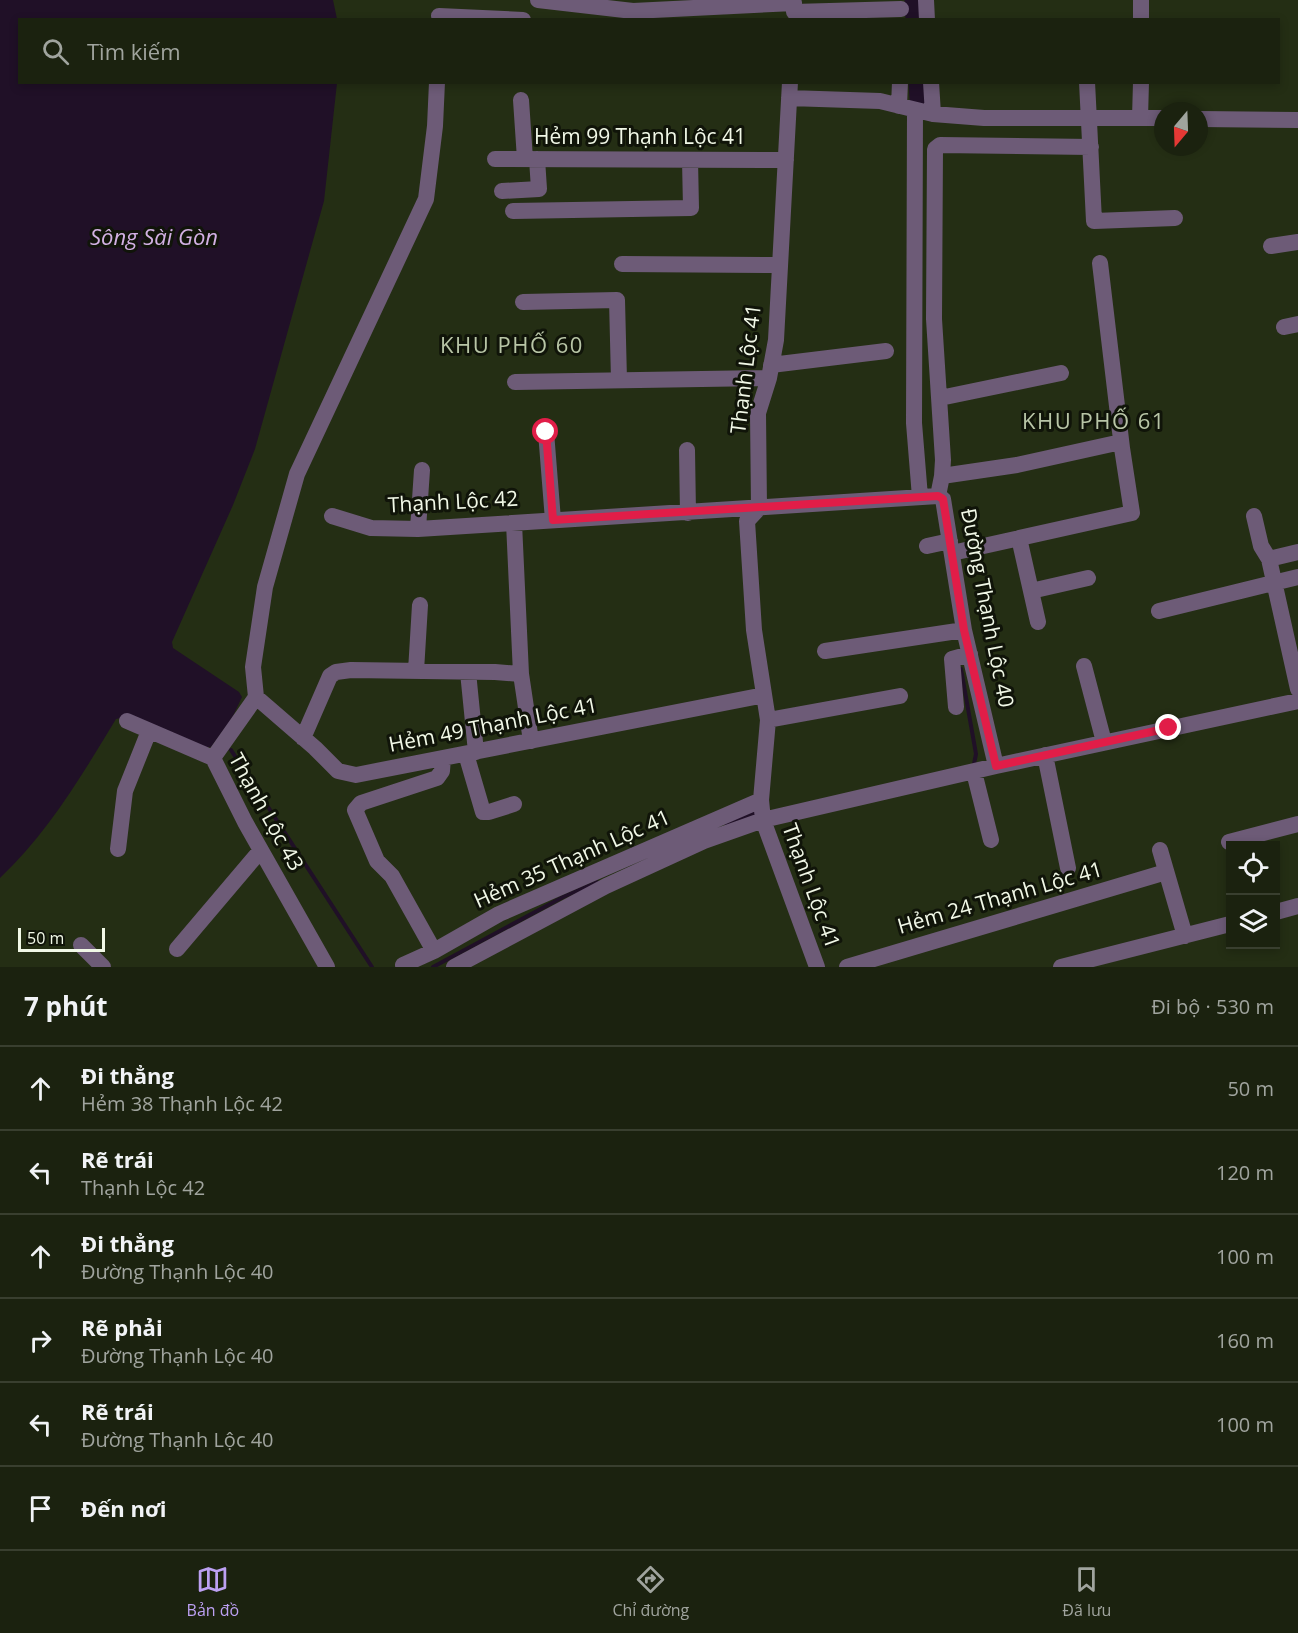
<!DOCTYPE html>
<html lang="vi">
<meta charset="utf-8">
<style>
:root{--surface:#1b220f;--page:#242a18;--text:#f1f3f6;--muted:#a0a49e;--line:#393f2f;--accent:#bca0f2}
body{margin:0;font-family:"Open Sans",sans-serif;background:var(--page);color:var(--text)}
.controls{position:absolute;right:18px;bottom:18px;display:grid;overflow:hidden;border-radius:0px;box-shadow:0 3px 9px #0003}
.controls button{width:54px;height:54px;display:grid;place-items:center;padding:0;border:0;border-bottom:2px solid var(--line);background:var(--surface);color:var(--text);font:30px sans-serif}
.compass{position:absolute;left:1154px;top:102px;width:54px;height:54px;border-radius:50%;background:var(--surface);box-shadow:0 3px 9px #0003;rotate:199deg}
.scale{position:absolute;left:18px;bottom:15px;width:87px;box-sizing:border-box;padding-left:6px;border:3px solid #f1f8e7;border-top:0;font-size:16px;line-height:21px;white-space:nowrap;color:#f1f8e7;-webkit-text-stroke:4px #101409;paint-order:stroke}
.stop{position:absolute;width:18px;height:18px;margin:-14px;border:4px solid #e11d48;border-radius:50%;background:#fff}
.stop.end{background:#e11d48;border-color:#fff;box-shadow:0 2px 6px #0008}
.list{margin:0;padding:0;list-style:none}
h2{display:flex;justify-content:space-between;align-items:center;height:78px;margin:0;padding:0 24px;font-size:26px}
h2 small{font-size:20px;font-weight:400;color:var(--muted)}
.list li{display:grid;grid-template-columns:39px 1fr auto;gap:18px;align-items:center;box-sizing:border-box;height:84px;padding:0 24px;border-top:2px solid var(--line)}
.list b{display:block;font-size:22px;white-space:nowrap}
.list p{margin:0;font-size:20px;white-space:nowrap;color:var(--muted)}
.list em{font-size:20px;font-style:normal;color:var(--muted)}
.icon{flex:none;width:33px;height:33px;fill:none;stroke:currentColor;stroke-width:2;stroke-linecap:round;stroke-linejoin:round}
.map{position:relative;flex:none;width:1298px;height:967px;overflow:hidden}
.search{position:absolute;background:var(--surface);box-shadow:0 3px 9px #0003;left:18px;right:18px;top:18px;height:66px;display:flex;align-items:center;gap:15px;box-sizing:border-box;padding:0 21px;border-radius:0px;color:var(--muted);font-size:22px}
.sheet{height:582px;background:var(--surface)}
nav{display:flex;justify-content:space-around;align-items:center;box-sizing:border-box;height:84px;border-top:2px solid var(--line);background:var(--surface);font-size:16px;color:var(--muted)}
nav a{display:grid;justify-items:center;gap:3px}
nav .on{color:var(--accent)}
.map>svg:first-child{display:block}
.water{fill:#201027}
.lines{fill:none;stroke-linecap:round;stroke-linejoin:round}
.stream{stroke:#201027;stroke-width:4}
.river{stroke:#201027;stroke-width:21}
.minor{stroke:#6d5b77;stroke-width:16}
.route{stroke:#e11d48;stroke-width:8}
.labels{text-anchor:middle;stroke-width:6;stroke-linejoin:round;paint-order:stroke}
.street-label{font-size:21px;fill:#f1f8e7;stroke:#101409}
.water-label{font-size:22px;font-style:italic;fill:#d2b0e3;stroke:#101409}
.neighbourhood-label{font-size:22px;letter-spacing:1.5px;fill:#b8c5a6;stroke:#101409}
</style>
<div class="map">
<svg width="1298" height="967" viewBox="0 0 1298 967">
<rect width="100%" height="100%" fill="#242e14"/>
<path class="water" d="M0 0H333L337 19 20 20V82L337 83 324 201 255 449 233 505 172 642 173 648 239 692 242 697 232 718 211 747 200 748 121 718 116 719C82 775 48 833 0 878Z"/>
<g class="lines">
<path class="stream" d="M961 669 976 754 974 764
M231 750 372 967
M727 824 757 812
M433 967 563 897 597 882"/>
<path class="river" d="M915 0 916 20
M919 82 920 99"/>
<path class="minor" d="M538 0 633 11 794 3
M926 0 927 20
M794 12 901 9
M439 16 523 20
M1141 20V0
M790 82 776 340 769 378 758 413 759 508 747 521 754 630 768 720 761 800 763 820 817 967
M931 82 933 114
M1087 82 1094 221 1175 218
M789 98 880 101 933 114 984 118H1163
M521 100 525 159
M899 106 900 82
M915 110 914 423 920 497
M1140 118 1141 82
M1199 119 1298 120
M495 159 786 160
M502 191 539 189 537 159
M513 211 691 208 690 160
M1271 246 1298 242
M622 264 779 265
M523 302 617 300 619 380
M1284 327 1298 324
M771 365 886 351
M515 382 769 378
M940 398 1061 373
M546 432 553 520
M687 450 688 513
M942 476 1017 465 1121 442
M938 496 942 476 943 460 934 319 935 149 940 145 1091 147
M332 516 371 528 418 529 938 496 943 499 964 630 996 766 1298 701
M1254 516 1261 546 1269 559 1298 689
M514 523 521 674
M418 529 422 470
M1019 538 1038 622
M927 546 950 541
M952 553 1132 513 1122 448 1100 263
M1269 559 1298 552
M1031 591 1088 578
M1159 611 1298 577
M825 651 964 630
M1084 666 1104 742
M416 671 420 605
M468 672 476 752
M256 697 315 748 338 771 356 775 764 695
M956 707 952 659 970 654
M768 720 900 696
M127 721 213 758 245 822 327 967
M303 738 330 676 336 672 351 670 495 672 521 674 531 741
M466 754 483 812H489L514 804
M1045 755 1068 868
M213 758 256 697 253 667 265 587 297 474 426 199 435 126 437 82
M974 772 991 840
M1229 842 1298 824
M118 849 125 791 149 731
M1160 850 1185 936
M1276 912 1298 906
M81 945 103 967
M177 949 261 850
M434 951 392 876 377 861 355 810 361 803 437 778 442 771 443 758
M403 965 434 951 499 914 761 800
M454 967 606 886 704 841 763 820 996 766
M847 967 1166 872
M1061 967 1230 924"/>
</g>
<g class="lines">
<path class="route" d="M546 432 553 520 938 496 943 499 964 630 996 766 1169 728"/>
</g>
<g class="labels">
<g class="street-label">
<text x="640" y="144">Hẻm 99 Thạnh Lộc 41</text>
<text transform="translate(746 369) rotate(-83)" y="7">Thạnh Lộc 41</text>
<text transform="translate(453 502) rotate(-3)" y="7">Thạnh Lộc 42</text>
<text transform="translate(987 608) rotate(79)" y="7">Đường Thạnh Lộc 40</text>
<text transform="translate(493 725) rotate(-11)" y="7">Hẻm 49 Thạnh Lộc 41</text>
<text transform="translate(266 812) rotate(61)" y="7">Thạnh Lộc 43</text>
<text transform="translate(572 859) rotate(-24)" y="7">Hẻm 35 Thạnh Lộc 41</text>
<text transform="translate(811 886) rotate(70)" y="7">Thạnh Lộc 41</text>
<text transform="translate(1000 898) rotate(-16)" y="7">Hẻm 24 Thạnh Lộc 41</text>
</g>
<g class="water-label">
<text x="154" y="245">Sông Sài Gòn</text>
</g>
<g class="neighbourhood-label">
<text x="512" y="353">KHU PHỐ 60</text>
<text x="1094" y="429">KHU PHỐ 61</text>
</g>
</g>
</svg>
<div class="controls">
<button><svg class="icon" aria-label="locate" viewBox="0 0 24 24"><circle cx="12" cy="12" r="6"/><path d="M12 2v4M12 18v4M2 12h4M18 12h4"/></svg></button>
<button><svg class="icon" aria-label="layers" viewBox="0 0 24 24"><path d="M12 4l9 5-9 5-9-5zM3 14l9 5 9-5"/></svg></button>
</div>
<svg class="compass" viewBox="-18 -18 36 36"><path d="M0-13l5 13h-10z" fill="#e53935"/><path d="M0 13l5-13h-10z" fill="#a0a49e"/></svg>
<div class="scale">50 m</div>
<div class="stop" style="left:546px;top:432px"></div>
<div class="stop end" style="left:1169px;top:728px"></div>
<div class="search"><svg class="icon" aria-label="search" viewBox="0 0 24 24"><circle cx="10" cy="10" r="6"/><path d="M15 15l6 6"/></svg>Tìm kiếm</div>
</div>
<section class="sheet">
<h2>7 phút<small>Đi bộ · 530 m</small></h2>
<ul class="list">
<li><svg class="icon" aria-label="ahead" viewBox="0 0 24 24"><path d="M12 20V5M6 11l6-6 6 6"/></svg><div><b>Đi thẳng</b><p>Hẻm 38 Thạnh Lộc 42</p></div><em>50 m</em></li>
<li><svg class="icon" aria-label="left" viewBox="0 0 24 24"><path d="M17 20v-9H6M10 6l-5 5 5 5"/></svg><div><b>Rẽ trái</b><p>Thạnh Lộc 42</p></div><em>120 m</em></li>
<li><svg class="icon" aria-label="ahead" viewBox="0 0 24 24"><path d="M12 20V5M6 11l6-6 6 6"/></svg><div><b>Đi thẳng</b><p>Đường Thạnh Lộc 40</p></div><em>100 m</em></li>
<li><svg class="icon" aria-label="right" viewBox="0 0 24 24"><path d="M7 20v-9h11M14 6l5 5-5 5"/></svg><div><b>Rẽ phải</b><p>Đường Thạnh Lộc 40</p></div><em>160 m</em></li>
<li><svg class="icon" aria-label="left" viewBox="0 0 24 24"><path d="M17 20v-9H6M10 6l-5 5 5 5"/></svg><div><b>Rẽ trái</b><p>Đường Thạnh Lộc 40</p></div><em>100 m</em></li>
<li><svg class="icon" aria-label="arrive" viewBox="0 0 24 24"><path d="M6 21V4h12l-3 4 3 4H6"/></svg><div><b>Đến nơi</b></div></li>
</ul>
</section>
<nav>
<a class="on"><svg class="icon" aria-label="map" viewBox="0 0 24 24"><path d="M3 6l6-2 6 2 6-2v14l-6 2-6-2-6 2zM9 4v14M15 6v14"/></svg>Bản đồ</a>
<a><svg class="icon" aria-label="directions" viewBox="0 0 24 24"><path d="M12 3l9 9-9 9-9-9zM9 14v-3h6M13 9l2 2-2 2"/></svg>Chỉ đường</a>
<a><svg class="icon" aria-label="saved" viewBox="0 0 24 24"><path d="M7 4h10v16l-5-4-5 4z"/></svg>Đã lưu</a>
</nav>
